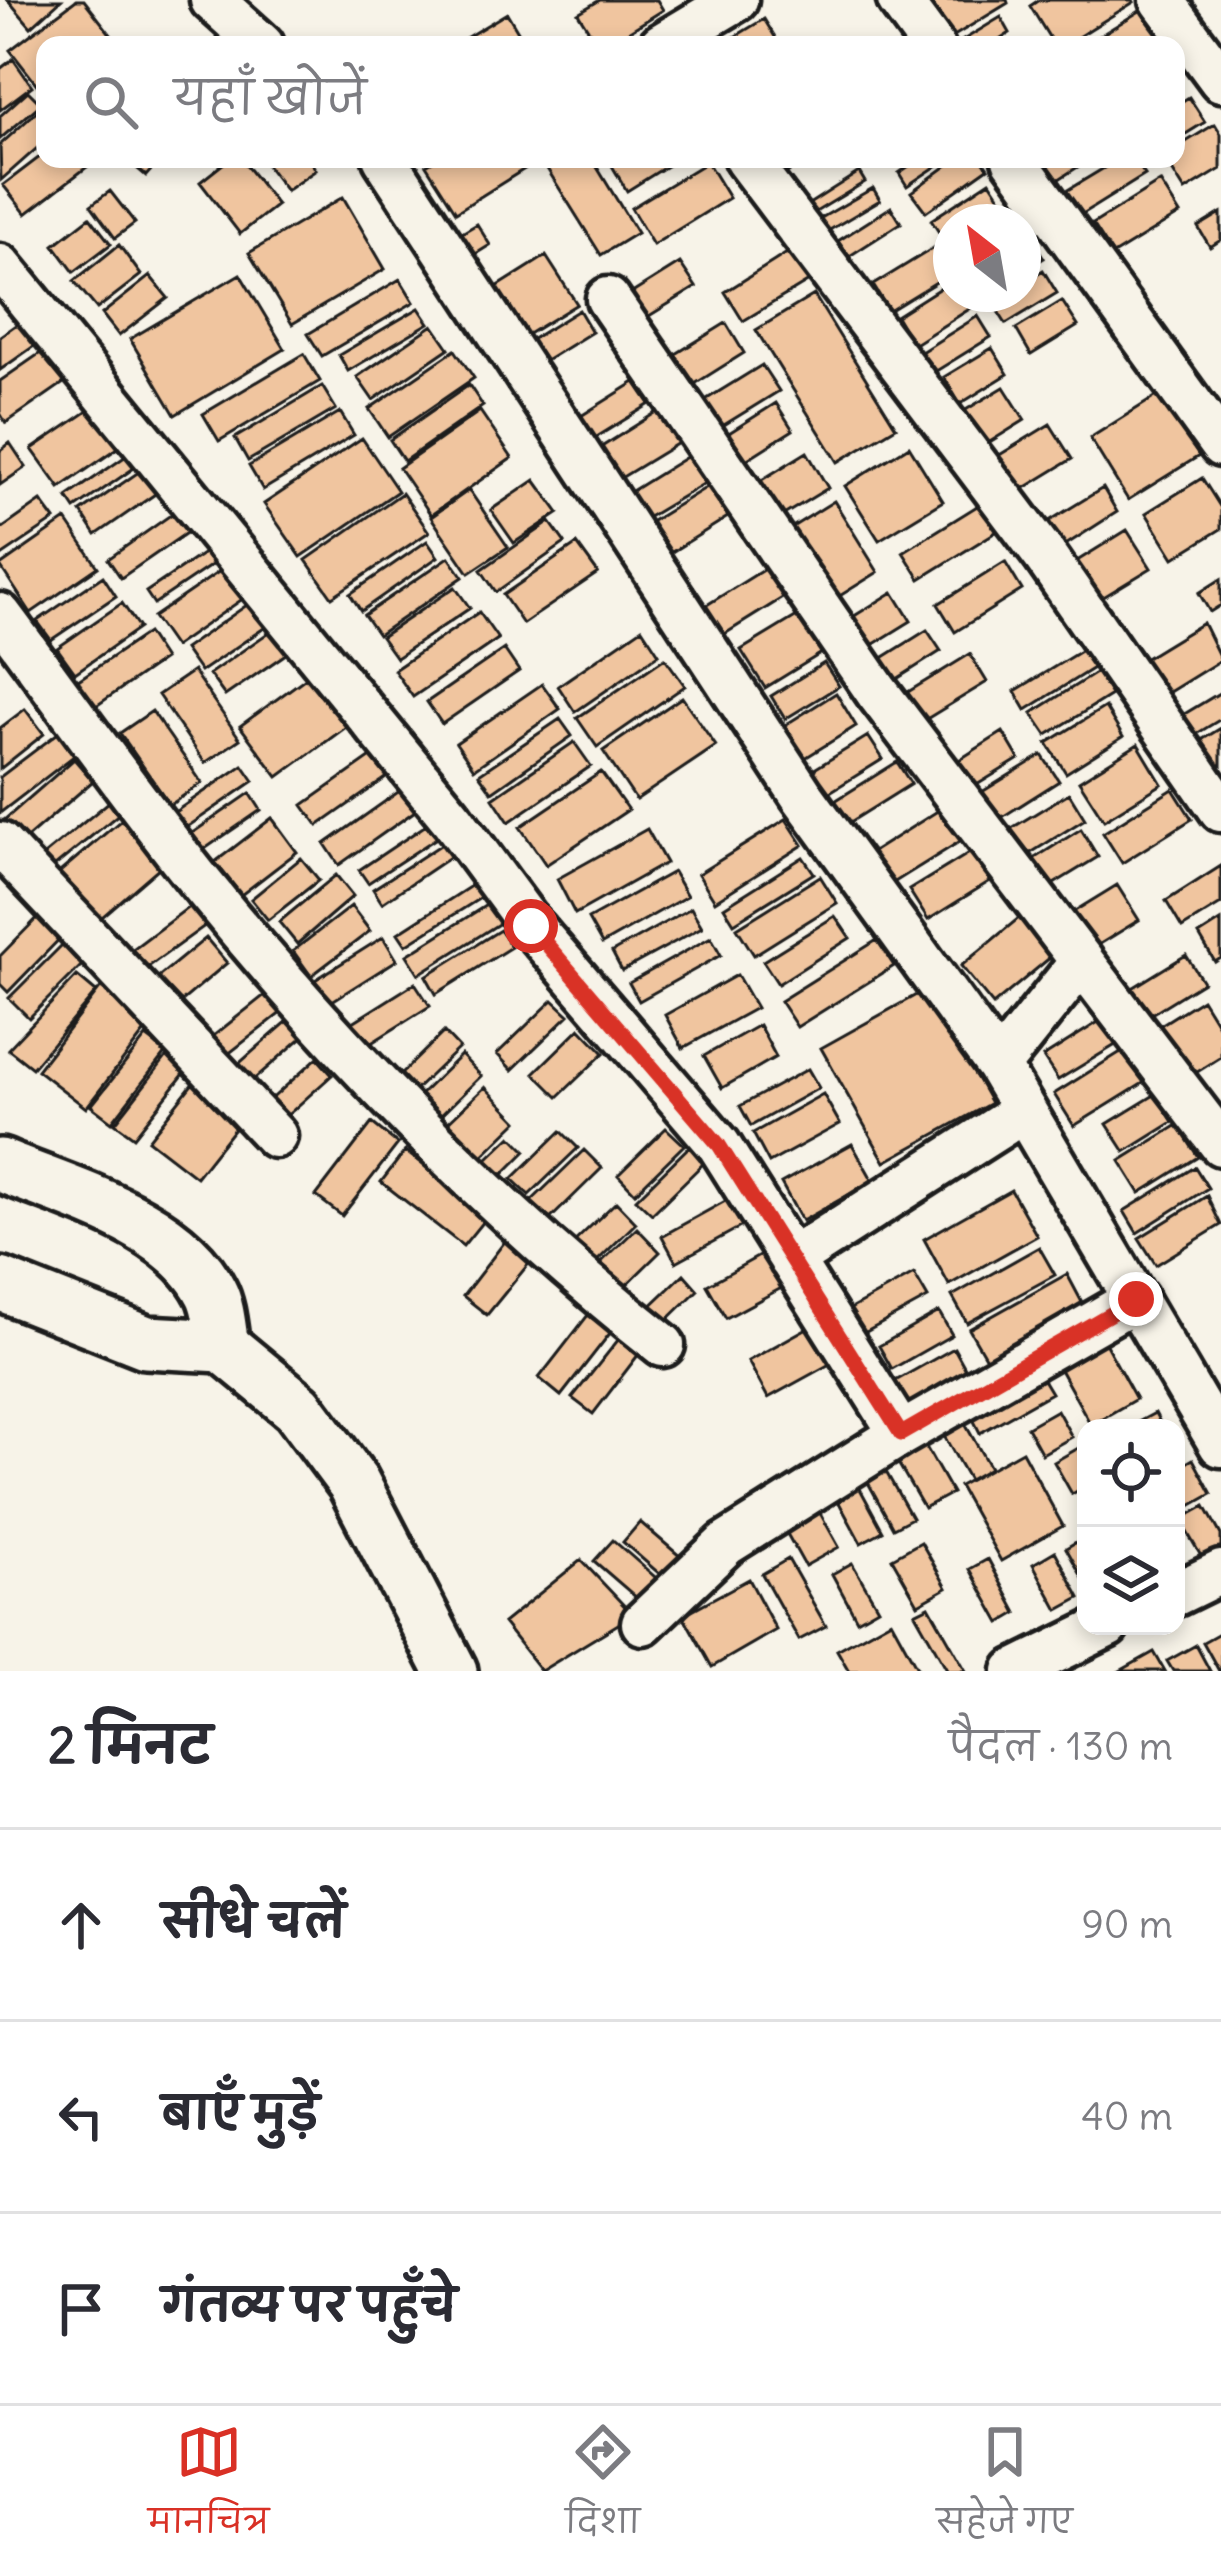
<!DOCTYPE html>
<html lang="hi">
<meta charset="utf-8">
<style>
:root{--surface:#fff;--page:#f2f2f3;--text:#2b2b33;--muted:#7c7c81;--line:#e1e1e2;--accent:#d93025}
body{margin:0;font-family:Delius,"Playpen Sans Deva",sans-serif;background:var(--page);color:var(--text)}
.controls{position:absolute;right:36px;bottom:36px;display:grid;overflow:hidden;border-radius:24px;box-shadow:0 6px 18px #0003}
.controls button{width:108px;height:108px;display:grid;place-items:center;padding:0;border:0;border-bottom:3px solid var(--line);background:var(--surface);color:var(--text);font:60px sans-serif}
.compass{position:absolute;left:933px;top:204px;width:108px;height:108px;border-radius:50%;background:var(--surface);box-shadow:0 6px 18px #0003;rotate:329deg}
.stop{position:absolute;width:36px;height:36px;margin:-27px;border:9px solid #d93025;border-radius:50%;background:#fff}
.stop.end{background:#d93025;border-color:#fff;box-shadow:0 3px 12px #0008}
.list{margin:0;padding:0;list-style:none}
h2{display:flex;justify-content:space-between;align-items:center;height:156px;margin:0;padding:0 48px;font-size:51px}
h2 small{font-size:39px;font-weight:400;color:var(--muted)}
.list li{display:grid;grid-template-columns:78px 1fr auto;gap:36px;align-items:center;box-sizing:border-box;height:192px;padding:0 48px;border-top:3px solid var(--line)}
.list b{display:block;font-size:45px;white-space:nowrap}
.list em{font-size:39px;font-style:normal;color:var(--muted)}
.icon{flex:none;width:66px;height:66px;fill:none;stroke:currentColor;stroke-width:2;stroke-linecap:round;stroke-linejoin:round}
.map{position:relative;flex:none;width:1221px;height:1671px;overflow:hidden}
.search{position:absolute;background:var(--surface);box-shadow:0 6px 18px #0003;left:36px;right:36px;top:36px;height:132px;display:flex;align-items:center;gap:30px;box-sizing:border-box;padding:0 42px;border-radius:24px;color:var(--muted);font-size:45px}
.sheet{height:732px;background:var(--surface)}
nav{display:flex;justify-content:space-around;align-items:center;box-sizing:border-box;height:168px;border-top:3px solid var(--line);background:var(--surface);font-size:33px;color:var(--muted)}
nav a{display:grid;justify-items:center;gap:6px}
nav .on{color:var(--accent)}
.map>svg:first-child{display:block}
.building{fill:#f0c59f;stroke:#1c1c1c;stroke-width:3}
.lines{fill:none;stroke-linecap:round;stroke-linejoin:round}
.minor-casing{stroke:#1c1c1c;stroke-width:51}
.tertiary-casing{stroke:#1c1c1c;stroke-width:60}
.minor{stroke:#f7f3e8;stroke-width:42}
.tertiary{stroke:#f7f3e8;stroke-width:51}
.route{stroke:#d93025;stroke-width:15}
</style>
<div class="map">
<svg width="1221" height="1671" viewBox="0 0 1221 1671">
<rect width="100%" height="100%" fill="#f7f3e8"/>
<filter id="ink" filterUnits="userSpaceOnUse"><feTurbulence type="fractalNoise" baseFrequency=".00833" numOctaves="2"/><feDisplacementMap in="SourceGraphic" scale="24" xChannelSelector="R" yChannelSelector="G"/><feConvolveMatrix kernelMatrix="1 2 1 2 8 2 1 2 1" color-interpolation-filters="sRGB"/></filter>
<g filter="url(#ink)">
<path class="building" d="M8 0H61L31 27Z
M76 0H84L119 45H45V95L10 50Z
M600 0H657L663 10 607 45H598L578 13Z
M925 0H1007L1008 3 949 39Z
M1039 0H1133L1134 2 1065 45H1054L1030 6Z
M1143 9 1166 45H1085Z
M507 13 526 45H461L459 42Z
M1001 17 1010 33 992 45H955Z
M764 19 780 45H721Z
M13 59 32 86 0 110V69Z
M28 91 41 104 0 139V116Z
M1189 97 1205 122 1176 140V105Z
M43 106 45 141 1 180 0 145Z
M1215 124 1221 134V169L1185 191 1165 159H1176V148Z
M45 153V159H81L87 167 26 214 3 185Z
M136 159H161L146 176 132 164Z
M229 159H241L277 205 240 234 200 182Z
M262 159H309L316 170 286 191Z
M436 159H531L534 163 456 212 426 165Z
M541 159H592L637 233 601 255Z
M608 159H678L627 191Z
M769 159H810L780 177Z
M919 159H947L907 186 899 173Z
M956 159H982L988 168 926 212 911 192Z
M1038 159H1090L1053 183Z
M1119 159H1134L1145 175 1081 215 1066 191Z
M707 162 729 198 653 245 631 208Z
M859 172 865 182 814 213 809 204Z
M990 181 1017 222H951V251L931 220Z
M1160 182 1180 214 1113 255 1093 224Z
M873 188 880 200 823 234 816 221Z
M110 191 135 223 115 238 91 205Z
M343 197 385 269 292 324 249 253Z
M891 207 901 223 848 257 838 241Z
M1221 213V240L1210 247 1198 227Z
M90 217 111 244 74 272 54 245Z
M477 224 490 245 458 265 445 243Z
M1034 242 1044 258 1023 271V249Z
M119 245 141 275 97 309 74 281Z
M935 247 951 273 889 311 873 285Z
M795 248 814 278 743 321 725 292Z
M546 256 577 304 522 338 492 290Z
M680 263 696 287 636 324 621 300Z
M1043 270 1057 293 1006 324 992 302 1005 294H1023V283Z
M240 274 285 349 175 415 130 339Z
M150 276 168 298 119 336 102 314Z
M400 279 414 302 322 356 308 334Z
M951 281V294H977L982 301 913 345 896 316Z
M814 295 896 427 838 462 756 330Z
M1062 301 1078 326 1031 355 1016 329Z
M419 308 429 323 348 371 339 355Z
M579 310 592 332 534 368 521 346Z
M31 314 47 337 0 370V336Z
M978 316 991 337 933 373 921 352Z
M726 323 744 353 690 387 671 357Z
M433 325 449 348 373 400 357 377Z
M52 345 74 376 6 423 0 413V381Z
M992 348 1008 374 960 404 944 377Z
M455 350 474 378 388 437 369 409Z
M304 354 320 381 219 441 203 414Z
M762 365 779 391 711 433 694 407Z
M635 382 650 404 587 443 573 421Z
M469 385 483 406 404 461 390 440Z
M322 386 336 409 248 461 235 438Z
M1004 387 1025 420 980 448 959 414Z
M1160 394 1199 456 1128 500 1090 438Z
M104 400 131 439 60 488 32 449Z
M776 403 793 430 738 465 721 438Z
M660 410 680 442 611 484 592 453Z
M480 411 512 458 431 515 399 468Z
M340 412 354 435 263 490 249 466Z
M1050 424 1072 459 1010 497 988 462Z
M362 438 398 491 301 557 264 504Z
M10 443 26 467 0 485V451Z
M909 446 943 501 879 540 845 486Z
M139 447 147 459 75 509 67 497Z
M807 452 828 488 782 516 760 481Z
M693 453 710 480 635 525 619 499Z
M143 469 158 492 96 535 81 512Z
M1202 478 1221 508V529L1174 558 1146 513Z
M535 480 559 513 514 543 491 510Z
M712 484 731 515 659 560 639 529Z
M1103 488 1117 512 1061 548 1046 523Z
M469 490 508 547 469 573 431 517Z
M402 493 429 532 332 597 306 560Z
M41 501 55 520 0 557V530Z
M834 501 878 572 830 602 786 531Z
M982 503 999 530 920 579 903 552Z
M179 509 192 529 121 578 108 559Z
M66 520 98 567 31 613 0 566Z
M550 522 565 543 496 592 481 570Z
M1127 530 1151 568 1092 604 1069 566Z
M223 540 231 552 154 604 146 592Z
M427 541 438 557 361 611 350 594Z
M577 544 598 573 523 624 503 595Z
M449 557 463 577 378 635 364 615Z
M236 560 257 589 174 647 153 617Z
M1005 562 1022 590 955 632 938 604Z
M766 568 784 597 720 637 702 608Z
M103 576 116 596 51 640 37 621Z
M1221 579V605L1210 612 1199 593Z
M455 587 470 608 396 658 381 637Z
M893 592 911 621 861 652 843 623Z
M254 600 270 624 200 672 184 649Z
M122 603 139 628 75 673 57 648Z
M479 612 498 639 413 697 394 670Z
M802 613 825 651 765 688 741 650Z
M1203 623 1221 660 1166 694 1144 659Z
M278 626 293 649 225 696 209 674Z
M642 628 659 654 575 712 558 686Z
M927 630 941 651 889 684 876 662Z
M147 633 164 659 89 711 71 685Z
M1087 647 1098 665 1026 710 1015 691Z
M504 649 519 671 442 724 427 702Z
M970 654 987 682 920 723 903 695Z
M665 658 685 686 597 747 577 718Z
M824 663 839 686 785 719 771 696Z
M193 671 240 739 205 763 158 695Z
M315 671 353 722 278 777 240 726Z
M1097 672 1111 695 1047 735 1032 713Z
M542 684 560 709 474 769 456 743Z
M1221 692V719L1193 736 1181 716Z
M836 693 856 726 794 765 774 732Z
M682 697 716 746 636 800 603 751Z
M1105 707 1123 737 1066 773 1047 743Z
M25 709 44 734 0 769V728Z
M152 711 202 783 170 805 120 733Z
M560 719 572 736 492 792 479 774Z
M1221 728V786L1195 744Z
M62 730 79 752 0 813V777Z
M1003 732 1019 759 967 791 951 765Z
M868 736 883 759 822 797 808 773Z
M574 742 591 766 509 822 493 798Z
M1138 744 1162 784 1104 820 1079 781Z
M384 748 399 769 318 826 303 805Z
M1042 755 1059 781 993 823 977 795Z
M74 759 93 781 21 843 3 821Z
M897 762 911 784 844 826 830 804Z
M243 765 254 781 180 832 169 816Z
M601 772 628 810 546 865 520 827Z
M1173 789 1192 819 1122 863 1103 833Z
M401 790 415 811 339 865 325 844Z
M250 793 261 810 199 853 188 836Z
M1069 793 1085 819 1018 861 1002 834Z
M110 801 120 813 49 871 39 859Z
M947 805 967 837 890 885 871 853Z
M127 815 167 861 94 924 54 877Z
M272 818 297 852 241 895 215 862Z
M786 819 803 845 715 901 698 874Z
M432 821 441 835 368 883 359 870Z
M647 829 666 863 575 914 557 879Z
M1081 829 1098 857 1044 890 1027 863Z
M451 838 459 851 382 903 373 889Z
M976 849 995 878 928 920 909 890Z
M803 857 814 873 734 923 724 907Z
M301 858 319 880 268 920 251 899Z
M1221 866V904L1182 928 1166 901Z
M673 872 687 896 602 944 588 919Z
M336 875 353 896 297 944 279 922Z
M820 876 837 903 754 955 737 928Z
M477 882 485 895 406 945 398 933Z
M1117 885 1139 920 1087 952 1065 917Z
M198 900 213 920 144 970 130 951Z
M488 904 500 923 419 974 407 955Z
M351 906 370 931 311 976 293 951Z
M48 907 70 928 8 992 0 984V956Z
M691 908 702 927 622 971 612 952Z
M1026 912 1058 951 993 1005 961 966Z
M835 916 850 938 778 984 763 961Z
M1221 921V958L1215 962 1199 935Z
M500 930 511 947 436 994 426 976Z
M383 937 397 960 329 1003 315 980Z
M711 937 721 955 639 1001 629 983Z
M69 938 90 957 29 1018 9 998Z
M206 938 227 963 168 1013 146 987Z
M877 940 894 966 797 1027 780 1001Z
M1186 955 1203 982 1143 1019 1126 992Z
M737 975 756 1008 683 1048 665 1015Z
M77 976 96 992 32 1068 8 1049Z
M105 982 154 1020 86 1108 37 1070Z
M415 983 430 1006 357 1052 342 1029Z
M276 986 291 1005 222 1059 207 1041Z
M927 989 991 1103 885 1162 821 1048Z
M1202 999 1221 1030V1057L1183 1081 1151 1031Z
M553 1000 569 1015 512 1070 497 1054Z
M298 1012 313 1028 250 1083 235 1067Z
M1111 1014 1127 1038 1058 1080 1043 1057Z
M759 1025 776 1057 722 1088 704 1056Z
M580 1028 604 1053 558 1097 534 1073Z
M444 1032 459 1048 409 1096 394 1081Z
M146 1037 166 1052 112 1122 91 1106Z
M1124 1050 1145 1082 1074 1126 1054 1094Z
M171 1051 191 1065 134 1137 115 1123Z
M461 1055 481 1076 435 1121 415 1100Z
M317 1058 332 1075 281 1121 266 1104Z
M808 1069 819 1088 751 1126 740 1106Z
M193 1083 241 1120 196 1177 148 1140Z
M485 1087 518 1121 476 1162 442 1128Z
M823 1094 840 1124 769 1163 753 1133Z
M1156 1094 1173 1122 1125 1152 1107 1124Z
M372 1123 398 1144 342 1216 316 1196Z
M1178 1125 1198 1157 1140 1193 1120 1161Z
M666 1128 684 1145 635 1193 618 1175Z
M561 1131 578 1148 529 1195 512 1179Z
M511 1136 526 1151 501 1176 486 1160Z
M696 1140 711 1156 652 1214 636 1199Z
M852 1144 873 1181 802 1221 781 1183Z
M584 1150 602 1168 541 1228 522 1210Z
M405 1151 488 1215 463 1246 381 1182Z
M1195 1167 1208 1188 1137 1233 1124 1211Z
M1011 1190 1037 1236 949 1285 924 1239Z
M740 1193 755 1219 676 1262 662 1236Z
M1207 1196 1221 1225 1156 1265 1139 1238Z
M616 1202 636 1223 590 1268 569 1247Z
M637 1228 660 1252 613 1298 590 1273Z
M509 1236 535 1256 487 1315 463 1296Z
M1039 1247 1055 1275 967 1323 952 1296Z
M770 1250 789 1284 726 1318 707 1285Z
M684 1274 698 1290 657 1330 641 1315Z
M914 1274 928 1298 855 1338 841 1314Z
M1067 1274 1084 1306 987 1360 969 1329Z
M939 1312 952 1335 892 1369 879 1346Z
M588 1315 611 1332 561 1396 539 1378Z
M818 1322 839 1359 768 1398 748 1361Z
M1099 1332 1136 1399 1091 1425 1053 1357Z
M622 1335 642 1350 593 1414 572 1398Z
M954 1348 970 1377 906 1412 890 1384Z
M1036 1368 1051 1393 980 1433 967 1407Z
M1057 1410 1072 1437 1042 1454 1027 1427Z
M1155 1413 1163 1428H1127Z
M964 1422 990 1468 969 1480 943 1434Z
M922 1440 952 1493 924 1508 894 1456Z
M1082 1446 1086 1453V1486L1072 1494 1054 1462Z
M1022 1451 1063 1526 1001 1561 959 1486Z
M877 1456 912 1518 893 1528 859 1466Z
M1193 1459 1212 1494 1176 1514V1469Z
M852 1474 883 1531 861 1543 830 1486Z
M815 1504 839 1547 805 1566 781 1523Z
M1205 1506 1221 1535V1561L1208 1568 1180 1520Z
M640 1522 689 1564 671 1584 623 1542Z
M1086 1536V1584L1066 1548Z
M613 1540 664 1585 646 1606 594 1561Z
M921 1542 947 1588 918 1604 892 1558Z
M1055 1551 1080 1598 1058 1610 1033 1564Z
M788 1559 826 1626 799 1640 762 1574Z
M988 1559 1017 1613 1000 1623 970 1569Z
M581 1560 633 1615 541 1671 503 1623Z
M852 1563 878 1608 857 1620 832 1574Z
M749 1579 776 1630 712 1667 683 1615Z
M929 1606 966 1671H948L915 1613Z
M891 1620 919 1671H849L837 1650Z
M1221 1632V1671H1219L1203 1642Z
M1196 1645 1210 1671H1173L1167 1661Z
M1154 1652 1165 1671H1120Z"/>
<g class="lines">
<defs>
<path id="minor" d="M212 0 262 45
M899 0 932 45
M1162 0 1221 80
M661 45 736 0
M385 159 801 794 998 1066 1221 1445
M746 159 1045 556 1221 810
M1014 159 1221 445
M0 266 453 820 531 926 719 1145 901 1434
M608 299 877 692 1221 1144
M0 615C65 702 128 792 196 877 335 1049 489 1208 663 1345
M0 844 275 1136
M998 1066 1082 961
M791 1260 1024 1111
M1176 1594 1221 1572
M643 1623 726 1544 901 1434 1136 1299
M1015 1671 1107 1626"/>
<path id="tertiary" d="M0 1165C69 1194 175 1221 211 1292 219 1307 220 1329 223 1346
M0 1284 146 1342 223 1346 298 1408 353 1482 451 1671"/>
</defs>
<use href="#minor" class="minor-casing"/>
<use href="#tertiary" class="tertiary-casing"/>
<use href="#minor" class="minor"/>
<use href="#tertiary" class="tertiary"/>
</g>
</g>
<g class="lines" filter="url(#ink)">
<path class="route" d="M531 926 719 1145 901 1434 1136 1299"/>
</g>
</svg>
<div class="controls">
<button><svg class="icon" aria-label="locate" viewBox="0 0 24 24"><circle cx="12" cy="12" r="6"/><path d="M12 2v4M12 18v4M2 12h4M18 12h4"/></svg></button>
<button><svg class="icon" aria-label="layers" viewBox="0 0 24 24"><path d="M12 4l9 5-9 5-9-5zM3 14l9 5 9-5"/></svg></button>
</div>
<svg class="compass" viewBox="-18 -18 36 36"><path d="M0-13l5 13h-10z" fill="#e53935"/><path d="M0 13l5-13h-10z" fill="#7c7c81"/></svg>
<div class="stop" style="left:531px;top:926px"></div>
<div class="stop end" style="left:1136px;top:1299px"></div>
<div class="search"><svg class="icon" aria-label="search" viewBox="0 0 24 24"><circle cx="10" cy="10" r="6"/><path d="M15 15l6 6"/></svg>यहाँ खोजें</div>
</div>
<section class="sheet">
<h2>2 मिनट<small>पैदल · 130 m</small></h2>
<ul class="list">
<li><svg class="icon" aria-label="ahead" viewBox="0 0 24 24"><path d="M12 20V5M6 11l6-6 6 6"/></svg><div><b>सीधे चलें</b></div><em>90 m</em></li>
<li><svg class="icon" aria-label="left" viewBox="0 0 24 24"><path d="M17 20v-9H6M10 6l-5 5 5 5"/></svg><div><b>बाएँ मुड़ें</b></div><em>40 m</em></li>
<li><svg class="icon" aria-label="arrive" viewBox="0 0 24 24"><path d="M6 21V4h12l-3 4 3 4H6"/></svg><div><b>गंतव्य पर पहुँचे</b></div></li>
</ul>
</section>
<nav>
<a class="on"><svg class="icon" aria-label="map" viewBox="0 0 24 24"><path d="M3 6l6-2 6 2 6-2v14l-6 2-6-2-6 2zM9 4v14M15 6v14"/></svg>मानचित्र</a>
<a><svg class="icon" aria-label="directions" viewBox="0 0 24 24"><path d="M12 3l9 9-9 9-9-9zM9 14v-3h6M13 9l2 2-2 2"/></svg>दिशा</a>
<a><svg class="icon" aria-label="saved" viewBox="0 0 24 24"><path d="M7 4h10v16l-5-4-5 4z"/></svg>सहेजे गए</a>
</nav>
